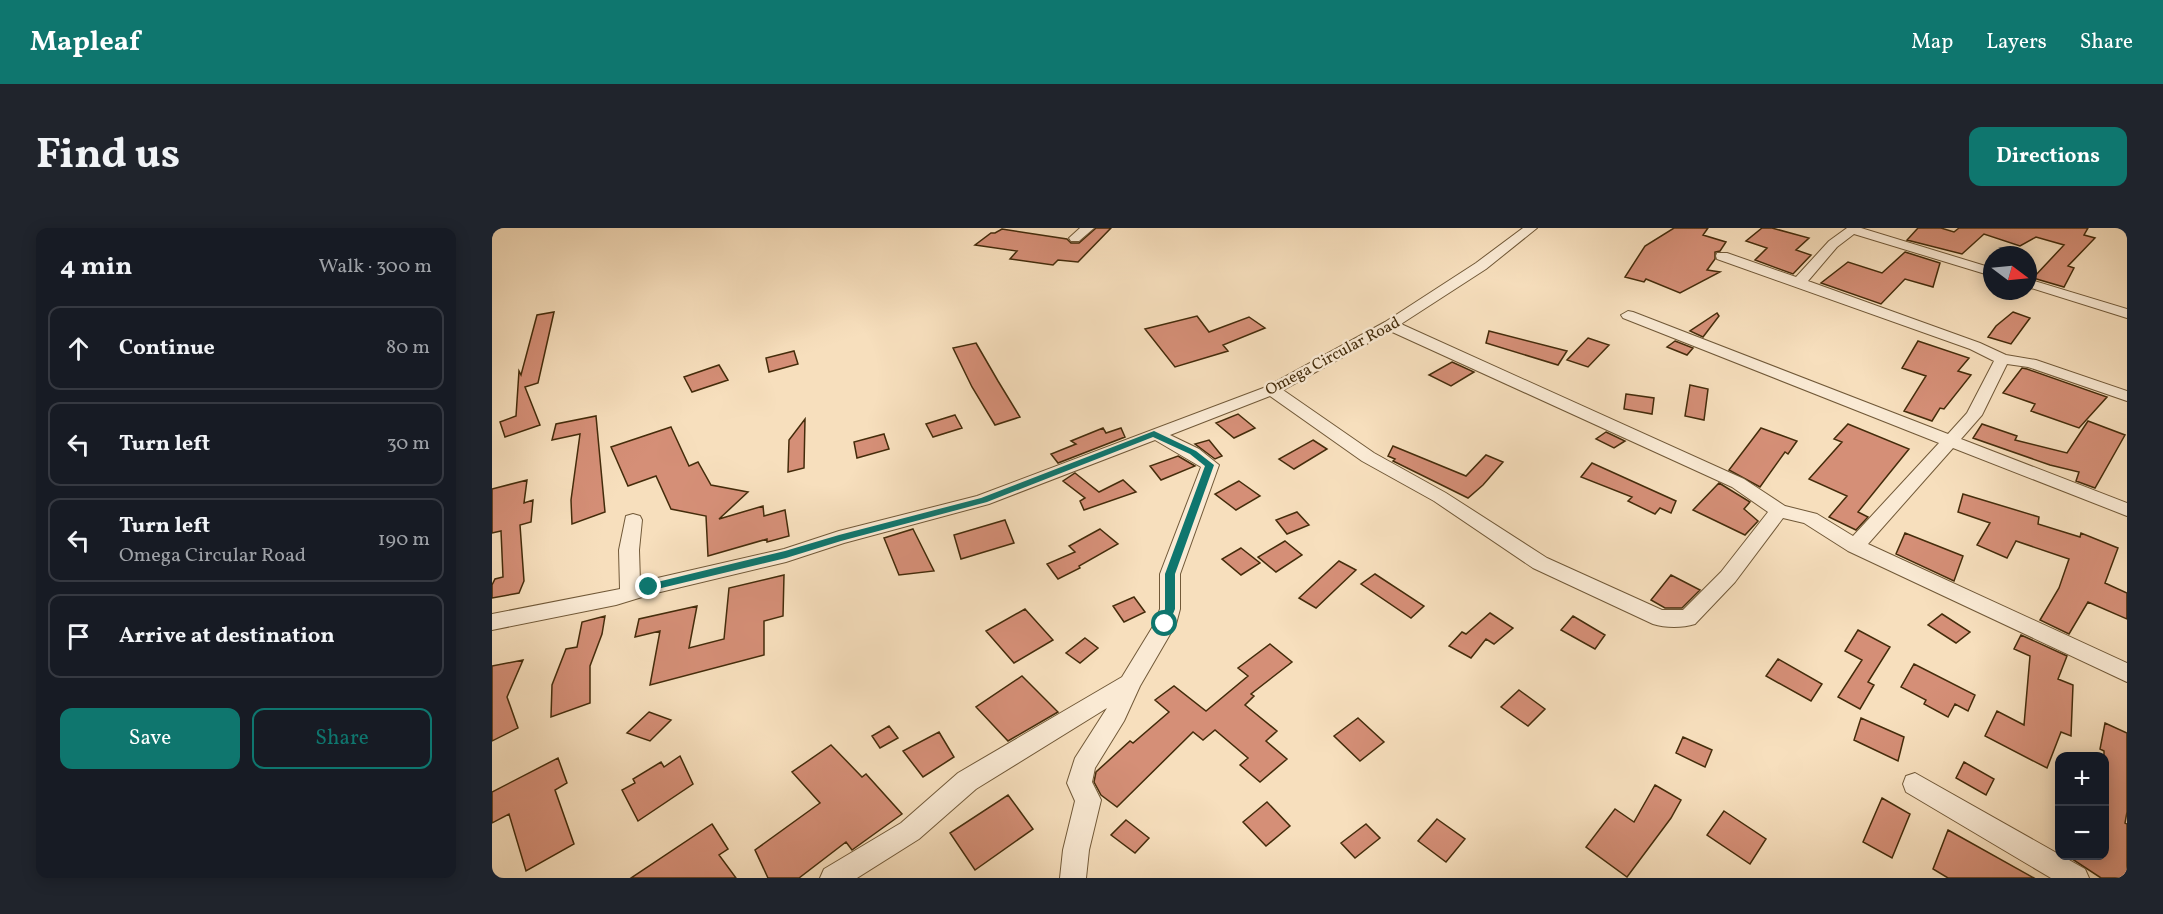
<!DOCTYPE html>
<meta charset="utf-8">
<style>
:root{--surface:#171b24;--page:#20242c;--text:#f1f3f6;--muted:#9ea1a6;--line:#363941;--accent:#0f766e}
body{margin:0;font-family:Vollkorn,serif;background:var(--page);color:var(--text)}
.controls{position:absolute;right:18px;bottom:18px;display:grid;overflow:hidden;border-radius:12px;box-shadow:0 3px 15px #0003}
.controls button{width:54px;height:54px;display:grid;place-items:center;padding:0;border:0;border-bottom:2px solid var(--line);background:var(--surface);color:var(--text);font:30px sans-serif}
.compass{position:absolute;left:1491px;top:18px;width:54px;height:54px;border-radius:50%;background:var(--surface);box-shadow:0 3px 15px #0003;rotate:106deg}
.stop{position:absolute;width:18px;height:18px;margin:-14px;border:4px solid #0f766e;border-radius:50%;background:#fff}
.stop.end{background:#0f766e;border-color:#fff;box-shadow:0 2px 6px #0008}
.list{margin:0;padding:0;list-style:none}
h2{display:flex;justify-content:space-between;align-items:center;height:78px;margin:0;padding:0 24px;font-size:26px}
h2 small{font-size:20px;font-weight:400;color:var(--muted)}
.list li{display:grid;grid-template-columns:39px 1fr auto;gap:18px;align-items:center;box-sizing:border-box;height:84px;margin:0 12px 12px;padding:0 12px;border:2px solid var(--line);border-radius:12px}
.list b{display:block;font-size:22px;white-space:nowrap}
.list p{margin:0;font-size:20px;white-space:nowrap;color:var(--muted)}
.list em{font-size:20px;font-style:normal;color:var(--muted)}
.actions{display:flex;gap:12px;padding:18px 24px}
.actions a{flex:1;padding:14px 0;border:2px solid var(--accent);border-radius:12px;text-align:center;font-size:21px;color:var(--accent)}
.actions .main{background:var(--accent);color:#fff}
.icon{flex:none;width:33px;height:33px;fill:none;stroke:currentColor;stroke-width:2;stroke-linecap:round;stroke-linejoin:round}
.map{position:relative;flex:none;width:1635px;height:650px;overflow:hidden;border-radius:12px}
header{display:flex;align-items:center;gap:36px;box-sizing:border-box;height:84px;padding:0 30px;background:var(--accent);color:#fff}
header strong{font-size:28px}
nav{display:flex;gap:33px;margin-inline-start:auto;font-size:21px}
.intro{display:flex;align-items:center;justify-content:space-between;box-sizing:border-box;height:144px;padding:0 36px}
h1{margin:0;font-size:42px}
.button{padding:15px 27px;border-radius:12px;background:var(--accent);color:#fff;font-size:21px;font-weight:700}
main{display:flex;gap:36px;padding:0 36px}
aside{flex:1;background:var(--surface);border-radius:12px;box-shadow:0 3px 15px #0003}
.map>svg:first-child{display:block}
.building{fill:#d58f77;stroke:#442c0b;stroke-width:1.5}
.lines{fill:none;stroke-linecap:round;stroke-linejoin:round}
.minor-casing{stroke:#715938;stroke-width:2}
.minor{fill:#faead4;fill-rule:evenodd}
.route{fill:#0f766e}
.labels{text-anchor:middle;stroke-width:5;stroke-linejoin:round;paint-order:stroke}
.street-label{font-size:16px;fill:#442c0b;stroke:#faead4}
</style>
<header>
<strong>Mapleaf</strong>
<nav><a>Map</a><a>Layers</a><a>Share</a></nav>
</header>
<div class="intro"><h1>Find us</h1><a class="button">Directions</a></div>
<main>
<aside>
<h2>4 min<small>Walk · 300 m</small></h2>
<ul class="list">
<li><svg class="icon" aria-label="ahead" viewBox="0 0 24 24"><path d="M12 20V5M6 11l6-6 6 6"/></svg><div><b>Continue</b></div><em>80 m</em></li>
<li><svg class="icon" aria-label="left" viewBox="0 0 24 24"><path d="M17 20v-9H6M10 6l-5 5 5 5"/></svg><div><b>Turn left</b></div><em>30 m</em></li>
<li><svg class="icon" aria-label="left" viewBox="0 0 24 24"><path d="M17 20v-9H6M10 6l-5 5 5 5"/></svg><div><b>Turn left</b><p>Omega Circular Road</p></div><em>190 m</em></li>
<li><svg class="icon" aria-label="arrive" viewBox="0 0 24 24"><path d="M6 21V4h12l-3 4 3 4H6"/></svg><div><b>Arrive at destination</b></div></li>
</ul>
<div class="actions"><a class="main">Save</a><a>Share</a></div>
</aside>
<div class="map">
<svg width="1635" height="650" viewBox="0 0 1635 650">
<rect width="100%" height="100%" fill="#f7dfbd"/>
<filter id="stains"><feTurbulence type="fractalNoise" baseFrequency=".00333" numOctaves="4"/><feColorMatrix values="0 0 0 0 .2 0 0 0 0 .09 0 0 0 0 .02 0 0 0 .5 -.17"/></filter>
<radialGradient id="worn" r=".72"><stop offset=".6" stop-color="#630" stop-opacity="0"/><stop offset="1" stop-color="#630" stop-opacity=".3"/></radialGradient>
<path class="building" d="M604 0H619L586 34 566 32 561 37 518 31 525 23 483 17 499 5H503L510 1 575 11 579 15H587Z
M1182 0H1216L1211 7 1234 14 1228 23 1223 24V31L1215 42 1228 44 1188 65 1154 51 1152 54 1133 49 1153 18Z
M1270 0H1280L1317 10 1304 22 1319 27 1301 46 1263 32 1275 20 1254 13Z
M1426 0H1449L1462 4 1467 0H1596L1592 7 1603 10 1576 38 1582 40 1572 59 1541 50 1572 17 1544 9 1528 18 1492 6 1470 26 1415 12Z
M1413 24 1448 35 1441 59 1413 51 1389 76 1329 55 1356 34 1390 45Z
M62 84 46 155 33 159 48 197 13 209 8 194 24 188 27 143 29 147 45 87Z
M1521 84 1538 90 1519 116 1496 109 1504 98Z
M1225 85 1227 88 1211 109 1198 103Z
M705 88 717 104 757 89 773 100 731 117 736 123 683 139 653 101Z
M997 103 1075 123 1066 137 994 115Z
M1096 110 1117 117 1096 139 1075 132Z
M1183 113 1201 120 1195 127 1175 119Z
M1426 113 1477 130 1466 143 1479 147 1452 181 1448 180 1440 193 1412 183 1434 148 1410 140Z
M484 115 506 153 528 189 503 197 480 159 461 120Z
M302 123 306 136 277 144 274 130Z
M960 134 982 144 959 158 937 147Z
M227 137 236 152 200 164 192 149Z
M1530 140 1535 141 1615 169 1587 200 1539 183 1543 176 1511 165Z
M1198 157 1216 161 1212 192 1193 188Z
M1134 166 1162 170 1160 186 1132 181Z
M746 186 763 200 742 210 724 195Z
M463 187 470 200 441 209 434 196Z
M104 188 113 284 80 296 79 272 88 206 60 212 64 196Z
M313 191 312 240 296 244 297 212Z
M1596 193 1633 207 1603 260 1584 253 1587 244 1558 237 1481 210 1490 196 1525 208 1523 212 1575 225Z
M1356 196 1417 221 1366 284 1376 289 1364 302 1337 289 1355 268 1317 251 1350 214 1342 211Z
M179 199 197 238 206 234 219 257 256 264 227 291 271 278 272 288 293 282 297 308 275 314V311L216 328 214 288 179 281 164 248 136 258 119 219Z
M611 200 614 205 629 200 633 209 566 235 559 226 584 216 579 213Z
M1269 200 1305 213 1296 226 1293 224 1268 259 1237 242Z
M1114 204 1133 213 1122 220 1104 211Z
M392 206 397 221 365 230 362 214Z
M717 212 730 228 723 231 703 216Z
M821 212 835 221 802 241 787 231Z
M901 218 974 248 994 227 1011 234 991 257 976 270 901 233 903 231 896 228Z
M686 228 703 238 669 252 658 238Z
M1100 235 1184 273 1179 285 1168 280 1163 286 1136 273 1140 269 1089 249Z
M583 245 607 264 631 252 644 264 592 282 588 273 593 270 571 253Z
M35 252 32 275 41 272 39 294 28 297 32 353 27 365 0 370V357L3 351 11 349 9 303 0 305V261Z
M747 253 768 268 744 282 723 266Z
M1227 255 1258 274 1252 281 1266 293 1253 307 1201 282Z
M1471 266 1547 289 1546 296 1588 309 1589 305 1626 320 1613 355 1635 365V391L1596 374 1577 406 1548 392 1567 360 1577 331 1524 313 1515 330 1485 317 1498 295 1466 284Z
M805 284 817 297 795 306 784 292Z
M513 292 522 315 469 331 462 307Z
M421 301 442 343 407 347 392 310Z
M608 301 626 316 587 338 588 340 566 351 555 336 583 324 577 318Z
M1413 305 1471 328 1462 353 1404 326Z
M793 313 810 327 784 344 766 329Z
M749 320 768 335 749 347 730 331Z
M847 333 864 342 824 380 807 370Z
M883 346 932 378 919 390 869 356Z
M292 347 291 388 272 393V427L158 457 168 403 143 409 147 391 205 378 197 420 232 411 237 360Z
M1179 347 1208 362 1190 380H1173L1159 372Z
M642 369 653 384 632 394 621 378Z
M533 381 561 412 522 435 494 403Z
M998 385 1021 400 1002 416 994 411 979 430 957 418 970 404 974 406Z
M1450 386 1478 404 1464 415 1436 397Z
M113 388 110 406 98 438V475L59 489 60 457 74 421 85 419 90 394Z
M1081 388 1113 407 1103 421 1069 402Z
M1366 402 1398 419 1376 454 1382 457 1368 481 1346 469 1370 432 1353 423Z
M1529 407 1575 428 1566 451 1581 457 1579 508 1569 504 1555 540 1493 508 1505 483 1532 497 1538 428 1522 421Z
M593 410 606 420 588 435 574 425Z
M778 416 800 434 759 466 762 468 753 477 785 503 774 513 795 531 768 554 748 537 756 530 723 502 711 512 701 504 625 579 609 567 602 554 604 544 638 513 641 515 677 484 663 472 682 458 714 483 756 448 746 440Z
M1286 431 1330 456 1319 473 1274 448Z
M31 432 15 469 26 500 0 513V438Z
M1422 436 1483 467 1476 483 1463 476 1456 489 1432 476 1434 472 1409 459Z
M530 448 566 484 516 513 484 479Z
M1027 462 1053 481 1036 498 1009 479Z
M157 484 179 492 158 513 135 505Z
M866 490 892 514 868 533 842 508Z
M1369 490 1412 509 1406 533 1362 512Z
M1613 495 1635 505V584L1633 595 1635 596V650H1609L1574 627H1612V523L1608 521Z
M397 498 406 510 388 520 380 508Z
M447 504 462 529 431 549 411 523Z
M1191 509 1220 522 1213 539 1184 525Z
M339 517 370 549 374 546 410 586 360 622 354 614 307 650H276L263 622 328 575 300 544Z
M188 528 201 556 146 593 130 562 143 555 141 551 169 534 172 539Z
M66 530 75 555 63 562 82 616 34 643 17 586 0 595V564Z
M1472 534 1502 551 1494 567 1464 550Z
M1163 557 1189 572 1179 590 1135 649 1094 619 1123 581 1142 594Z
M516 567 541 601 483 642 458 605Z
M1390 570 1418 586 1400 630 1371 614Z
M775 574 798 598 774 618 751 594Z
M1232 583 1274 611 1258 636 1215 607Z
M945 591 973 611 954 634 926 613Z
M634 592 657 610 643 625 619 607Z
M220 596 236 621 227 627 244 650H139Z
M874 596 888 610 863 630 849 615Z
M1456 602 1542 650H1456L1441 641Z"/>
<g class="lines">
<defs>
<path id="minor" d="M588 0H602L587 13H579L577 10Z
M1031 0H1045L994 41 909 96 1252 251 1293 278 1325 286 1361 308 1447 215 1131 90 1129 87 1136 83 1141 84 1456 206 1475 185 1502 133 1478 121 1225 31 1224 28 1225 25H1235L1304 49 1337 13 1355 0H1369L1500 40V48L1362 6 1345 19 1316 53 1488 115 1514 127 1544 132 1635 163V173L1536 139 1515 136 1490 187 1469 211 1635 275V288L1461 220 1376 316 1635 435V454L1356 323 1312 295 1291 290 1243 354 1203 396C1191 400 1173 400 1161 396L1041 340 942 273 870 233 778 168 678 207 707 221 727 237 688 346V381L684 396 648 458 632 493 603 540 600 554 609 572 597 622 594 650H568L571 622 583 573 575 555 583 530 615 480 484 561 427 611 365 650H328L332 641 409 595 466 545 630 449 663 395 668 381V346L709 239 663 212 497 276 352 315 294 334 160 366 124 377 0 402V386L128 361 127 322 134 288 141 286 148 288 150 292 147 322 148 354 292 321 347 303 485 268 774 159 893 94 984 35ZM898 103 1240 259 1276 284 1229 344 1191 382H1170L1055 330 954 265 882 225 791 162Z
M1536 51 1635 81V90L1536 59Z
M1423 545 1593 641 1597 650H1559L1414 564 1411 556 1414 548Z"/>
</defs>
<use href="#minor" class="minor-casing"/>
<use href="#minor" class="minor"/>
</g>
<path class="route" d="M662 203 704 223 722 237 683 346V381L676 398 673 400 667 396 673 381V346L713 238 698 226 661 209 495 274 349 313 294 330 157 363 152 359 157 356 293 323 347 307 489 270Z"/>
<g class="labels">
<g class="street-label">
<text transform="translate(840 127) rotate(-28)" y="6">Omega Circular Road</text>
</g>
</g>
<rect width="100%" height="100%" filter="url(#stains)"/>
<rect width="100%" height="100%" fill="url(#worn)"/>
</svg>
<div class="controls">
<button>+</button>
<button>−</button>
</div>
<svg class="compass" viewBox="-18 -18 36 36"><path d="M0-13l5 13h-10z" fill="#e53935"/><path d="M0 13l5-13h-10z" fill="#9ea1a6"/></svg>
<div class="stop" style="left:673px;top:396px"></div>
<div class="stop end" style="left:157px;top:359px"></div>
</div>
</main>
